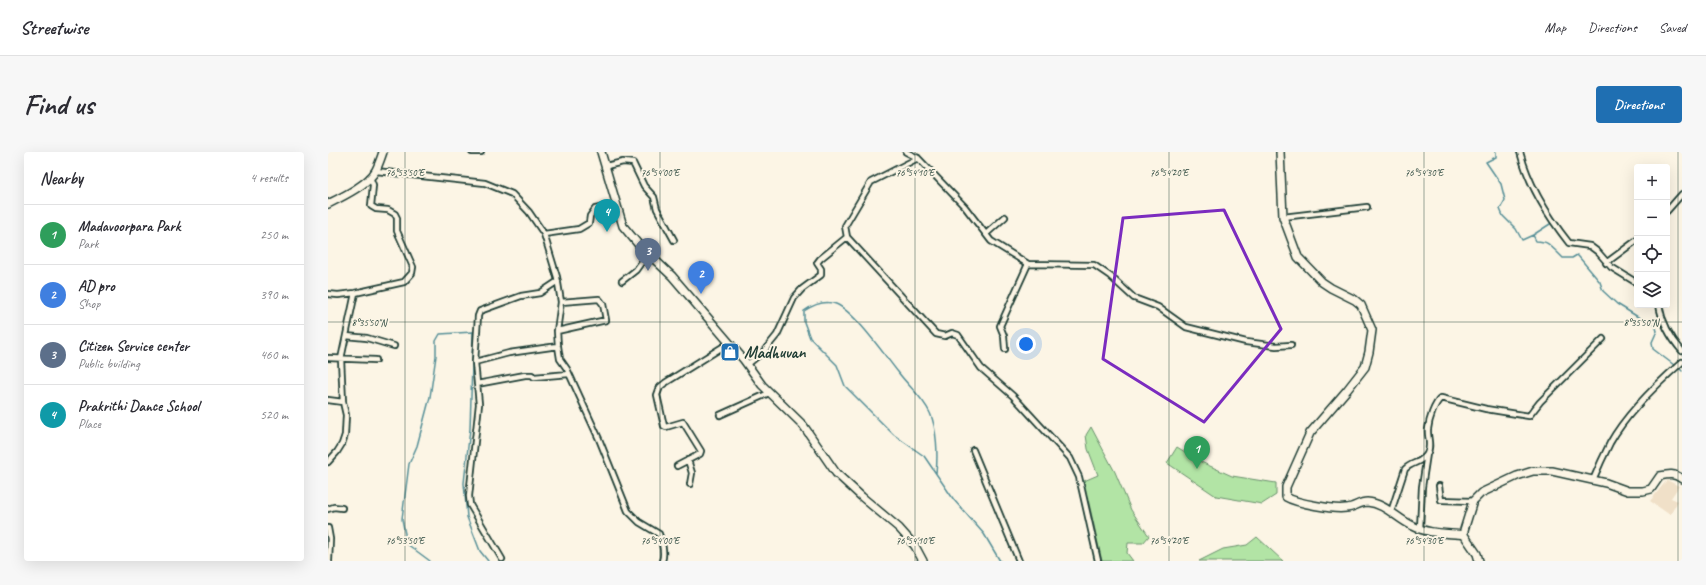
<!DOCTYPE html>
<meta charset="utf-8">
<style>
:root{--surface:#fff;--page:#f7f7f7;--text:#2b2b33;--muted:#7c7c81;--line:#e1e1e2;--accent:#1f6fb2}
body{margin:0;font-family:Caveat,sans-serif;background:var(--page);color:var(--text)}
.controls{position:absolute;right:12px;top:12px;display:grid;overflow:hidden;border-radius:4px;box-shadow:0 4px 16px #0002}
.controls button{width:36px;height:36px;display:grid;place-items:center;padding:0;border:0;border-bottom:1px solid var(--line);background:var(--surface);color:var(--text);font:20px sans-serif}
.you{position:absolute;left:698px;top:192px;width:14px;height:14px;margin:-10px;border:3px solid #fff;border-radius:50%;background:#1a73e8;box-shadow:0 0 0 6px #1a73e833}
.badge{display:grid;place-items:center;width:26px;height:26px;border-radius:50%;background:var(--accent);color:#fff;font-size:13px;font-weight:700}
.pin{position:absolute;translate:-50% -33px;filter:drop-shadow(0 1px 2px #0008)}
.pin::after{content:'';position:absolute;top:21px;width:14px;height:12px;background:inherit;clip-path:polygon(0 0,100% 0,50% 100%)}
.list{margin:0;padding:0;list-style:none}
h2{display:flex;justify-content:space-between;align-items:center;height:52px;margin:0;padding:0 16px;font-size:17px}
h2 small{font-size:13px;font-weight:400;color:var(--muted)}
.list li{display:grid;grid-template-columns:26px 1fr auto;gap:12px;align-items:center;box-sizing:border-box;height:60px;padding:0 16px;border-top:1px solid var(--line)}
.list b{display:block;font-size:15px;white-space:nowrap}
.list p{margin:0;font-size:13px;white-space:nowrap;color:var(--muted)}
.list em{font-size:13px;font-style:normal;color:var(--muted)}
.icon{flex:none;width:22px;height:22px;fill:none;stroke:currentColor;stroke-width:2;stroke-linecap:round;stroke-linejoin:round}
.map{position:relative;flex:none;width:1354px;height:409px;overflow:hidden;border-radius:4px}
header{display:flex;align-items:center;gap:24px;box-sizing:border-box;height:56px;padding:0 20px;background:var(--surface);border-bottom:1px solid var(--line)}
header strong{font-size:19px}
nav{display:flex;gap:22px;margin-inline-start:auto;font-size:14px}
.intro{display:flex;align-items:center;justify-content:space-between;box-sizing:border-box;height:96px;padding:0 24px}
h1{margin:0;font-size:28px}
.button{padding:10px 18px;border-radius:4px;background:var(--accent);color:#fff;font-size:14px;font-weight:700}
main{display:flex;gap:24px;padding:0 24px}
aside{flex:1;background:var(--surface);border-radius:4px;box-shadow:0 4px 16px #0002}
.map>svg:first-child{display:block}
.built{fill:#f0e0c8}
.green{fill:#b2e4a5;stroke:#68906c}
.lines{fill:none;stroke-linecap:round;stroke-linejoin:round}
.stream{stroke:#568f97;stroke-width:1.5}
.minor-casing{stroke:#1f3d34;stroke-width:8}
.secondary-casing{stroke:#1f3d34;stroke-width:10}
.primary-casing{stroke:#1f3d34;stroke-width:10}
.minor{stroke:#fcf5e5;stroke-width:4.5}
.secondary{stroke:#fcf5e5;stroke-width:7}
.primary{stroke:#fcf5e5;stroke-width:7}
.marked{fill:none;stroke:#7b2cbf;stroke-width:3;stroke-linejoin:round}
.ticks{fill:none;stroke:#1f3d34;stroke-width:1;stroke-opacity:0.45}
.labels{text-anchor:middle;stroke-width:4;stroke-linejoin:round;paint-order:stroke}
.poi-label{font-size:17px;font-weight:bold;fill:#1f3d34;stroke:#fcf5e5;text-anchor:start}
.ticks-label{font-size:10px;text-anchor:middle;fill:#1f3d34;stroke:#fcf5e5;stroke-width:4;stroke-linejoin:round;paint-order:stroke}
</style>
<header>
<strong>Streetwise</strong>
<nav><a>Map</a><a>Directions</a><a>Saved</a></nav>
</header>
<div class="intro"><h1>Find us</h1><a class="button">Directions</a></div>
<main>
<aside>
<h2>Nearby<small>4 results</small></h2>
<ul class="list">
<li><span class="badge" style="background:#2e9e5b">1</span><div><b>Madavoorpara Park</b><p>Park</p></div><em>250 m</em></li>
<li><span class="badge" style="background:#3f7fe0">2</span><div><b>AD pro</b><p>Shop</p></div><em>390 m</em></li>
<li><span class="badge" style="background:#5c6f8a">3</span><div><b>Citizen Service center</b><p>Public building</p></div><em>460 m</em></li>
<li><span class="badge" style="background:#0f9aa8">4</span><div><b>Prakrithi Dance School</b><p>Place</p></div><em>520 m</em></li>
</ul>
</aside>
<div class="map">
<svg width="1354" height="409" viewBox="0 0 1354 409">
<rect width="100%" height="100%" fill="#fcf5e5"/>
<filter id="ink" filterUnits="userSpaceOnUse"><feTurbulence type="fractalNoise" baseFrequency=".025" numOctaves="2"/><feDisplacementMap in="SourceGraphic" scale="8" xChannelSelector="R" yChannelSelector="G"/><feConvolveMatrix kernelMatrix="1 2 1 2 8 2 1 2 1" color-interpolation-filters="sRGB"/></filter>
<g filter="url(#ink)">
<path class="built" d="M1339 328 1351 334 1343 346 1350 349 1342 363 1322 349Z"/>
<path class="green" d="M763 275 787 320 803 358 821 384 815 391H800L799 401 805 409H774L756 329 770 323 760 297 758 283Z
M849 295 873 310 904 324 948 331V343L934 352 888 344 839 311Z
M929 385 955 409H871L895 397 919 393Z"/>
<g class="lines">
<path class="stream" d="M1168 0V5L1158 10 1173 32 1177 48 1172 57 1175 64 1188 77 1194 88 1205 83 1208 89C1221 90 1219 91 1228 99
M1205 83 1222 72
M1229 100 1235 106H1244L1249 103 1251 105 1272 130 1275 139 1289 152 1310 165 1327 173 1329 179 1324 190 1325 197 1346 213
M1352 217 1354 219
M608 321C610 304 609 276 602 261 595 245 580 234 570 220 557 204 527 160 508 152 497 148 485 153 476 159V170L482 186 509 213 517 234 566 283 596 304 626 348 656 382 672 409
M102 409 79 392 74 367 81 312 89 294 102 245 108 204V189L112 182 145 180 142 277 136 331 139 365 152 399 160 409"/>
<defs>
<path id="minor" d="M144 0H153
M578 0 590 6 637 55 663 89 700 112 766 113 782 124 806 146 830 155 858 175 918 190 948 194 963 193
M1192 0C1201 34 1219 63 1241 91L1262 94 1270 100 1283 115 1309 131
M278 14 295 10 305 11 316 34 326 45 329 57 346 88
M48 19 157 31 184 42 201 60 216 82 229 125 233 150 229 179 230 194 232 207 239 217 271 287 300 359 311 370 331 382C334 390 337 401 334 409
M1339 59 1354 42
M955 65 1039 55
M216 82 251 77 261 71 262 64 267 57 289 53
M658 82 677 65
M519 85 608 182 617 184 624 181 630 183 653 216 685 244 742 306 751 325 770 409
M1278 111 1309 88
M294 129 308 118 313 111 322 103
M0 142 10 143 27 141 76 130 84 121 85 115 69 79V66L67 62 60 58 48 57 43 54 45 33 42 25
M1331 153C1334 171 1342 185 1354 199
M229 179 278 168 275 152 271 147 233 150
M18 184 39 186 66 194
M677 197 676 184 672 174 700 112
M0 206 48 208
M147 210 181 201 230 194
M420 212 436 199 449 183 466 146 474 137 493 123V117L489 111 492 107 519 85 517 74 543 30 590 6
M149 232 197 223H204L206 225 241 222
M0 248 15 250
M392 263 441 241
M645 298 691 409
M360 308 364 321 362 332
M0 310 9 300 14 292 17 283 18 263 15 250 13 207 27 141
M349 314 372 302 373 299 355 270 338 275 336 274 329 243 332 235 337 231 401 191
M1265 328C1270 316 1276 303 1282 291 1298 262 1329 232 1354 210
M1111 334 1113 348 1145 349
M0 357 6 355 14 356
M1063 360 1077 317C1084 310 1094 311 1099 302 1104 294 1099 285 1100 277 1101 268 1106 252 1113 246L1158 257 1201 264 1212 250 1275 187
M0 376 2 387 1 409
M1092 377 1094 335 1099 302
M174 407 142 353 141 344 151 252 147 210 150 164 152 159 193 144 212 141 230 129"/>
<path id="secondary" d="M273 0 295 74 310 92 344 124 416 208 434 233 475 273 508 321 534 345 571 376 587 394 595 409
M952 0 955 65 970 105 994 130 1003 136 1027 148 1033 153 1044 178 1041 200 1037 215 1019 238 982 281 958 335V345C968 351 1006 358 1018 356 1026 356 1031 350 1039 350 1057 351 1069 367 1085 374 1100 382 1119 381 1136 383
M1151 409 1149 402 1136 383V378L1145 349 1153 341 1189 324 1205 319H1224L1278 331 1300 339H1315L1323 337 1332 324C1341 322 1346 321 1354 327"/>
<path id="primary" d="M0 52C14 45 41 32 48 18 51 12 53 6 55 0"/>
</defs>
<use href="#minor" class="minor-casing"/>
<use href="#secondary" class="secondary-casing"/>
<use href="#primary" class="primary-casing"/>
<use href="#minor" class="minor"/>
<use href="#secondary" class="secondary"/>
<use href="#primary" class="primary"/>
</g>
</g>
<path class="marked" d="M896 58 953 177 876 270 775 207 795 66Z"/>
<path class="ticks" d="M77 0V409M332 0V409M587 0V409M841 0V409M1096 0V409M1350 0V409M0 170H1354"/>
<defs>
<symbol id="shop-square" viewBox="-11 -11 22 22"><rect x="-9" y="-9" width="18" height="18" rx="4" fill="#1f6fb2" stroke="#fcf5e5"/><path d="M-5-2.5h2.3a2.7 3.5 0 0 1 5.4 0H5L5.5 6h-11ZM-1.5-2.5h3a1.5 2.3 0 0 0-3 0Z" fill="#fff"/></symbol>
</defs>
<g fill-rule="evenodd">
<use href="#shop-square" x="391" y="189" width="22" height="22"/>
</g>
<g class="labels">
<g class="poi-label">
<text x="416" y="206">Madhuvan</text>
</g>
</g>
<g class="ticks-label">
<text x="77" y="24">76°53'50"E</text>
<text x="332" y="24">76°54'00"E</text>
<text x="587" y="24">76°54'10"E</text>
<text x="841" y="24">76°54'20"E</text>
<text x="1096" y="24">76°54'30"E</text>
<text x="41" y="174">8°35'50"N</text>
<text x="1313" y="174">8°35'50"N</text>
<text x="77" y="392">76°53'50"E</text>
<text x="332" y="392">76°54'00"E</text>
<text x="587" y="392">76°54'10"E</text>
<text x="841" y="392">76°54'20"E</text>
<text x="1096" y="392">76°54'30"E</text>
</g>
</svg>
<div class="controls">
<button>+</button>
<button>−</button>
<button><svg class="icon" aria-label="locate" viewBox="0 0 24 24"><circle cx="12" cy="12" r="6"/><path d="M12 2v4M12 18v4M2 12h4M18 12h4"/></svg></button>
<button><svg class="icon" aria-label="layers" viewBox="0 0 24 24"><path d="M12 4l9 5-9 5-9-5zM3 14l9 5 9-5"/></svg></button>
</div>
<div class="you"></div>
<div class="pin badge" style="left:869px;top:317px;background:#2e9e5b">1</div>
<div class="pin badge" style="left:373px;top:142px;background:#3f7fe0">2</div>
<div class="pin badge" style="left:320px;top:119px;background:#5c6f8a">3</div>
<div class="pin badge" style="left:279px;top:80px;background:#0f9aa8">4</div>
</div>
</main>
